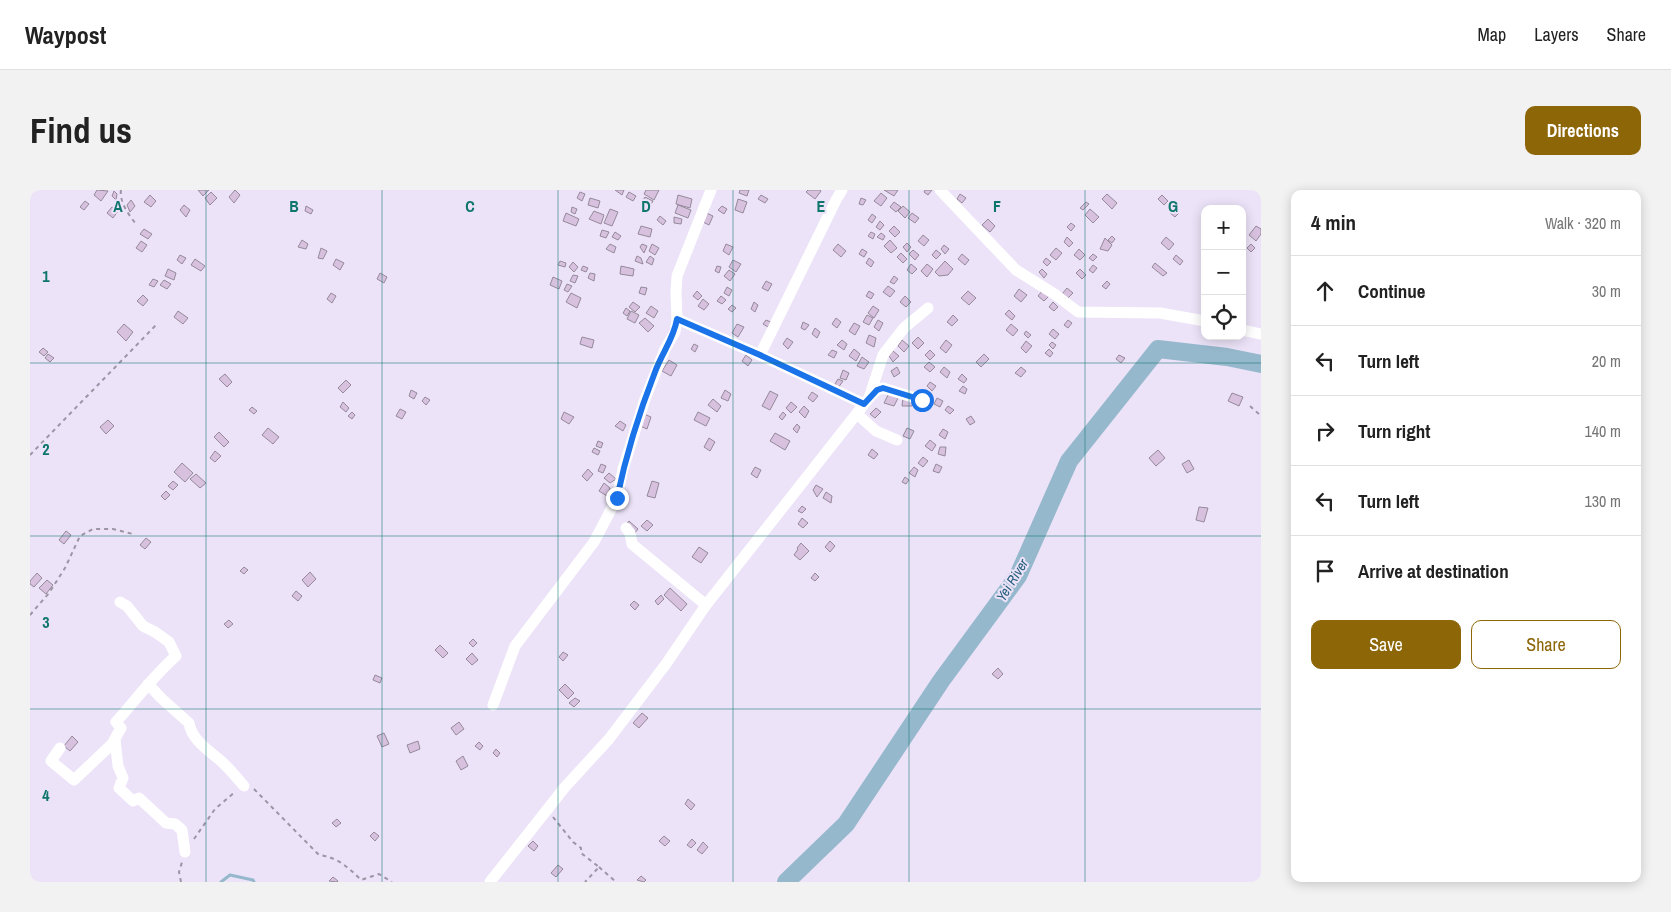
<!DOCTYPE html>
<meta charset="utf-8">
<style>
:root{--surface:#fff;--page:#f2f2f2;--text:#222;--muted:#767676;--line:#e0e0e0;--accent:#8d6608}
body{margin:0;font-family:"Archivo Narrow",sans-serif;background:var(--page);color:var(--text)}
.controls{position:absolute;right:15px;top:15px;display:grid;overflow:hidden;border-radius:10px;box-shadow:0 2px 12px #0003}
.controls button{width:45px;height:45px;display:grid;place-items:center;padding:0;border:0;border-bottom:1px solid var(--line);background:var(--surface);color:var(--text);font:25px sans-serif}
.stop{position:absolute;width:15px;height:15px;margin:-11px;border:4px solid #1a73e8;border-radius:50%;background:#fff}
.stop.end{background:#1a73e8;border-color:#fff;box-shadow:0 1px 5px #0008}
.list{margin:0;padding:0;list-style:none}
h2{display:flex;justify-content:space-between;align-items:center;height:65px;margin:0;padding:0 20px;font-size:21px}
h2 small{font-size:16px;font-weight:400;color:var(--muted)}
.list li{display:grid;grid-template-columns:32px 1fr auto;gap:15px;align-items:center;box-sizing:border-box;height:70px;padding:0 20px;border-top:1px solid var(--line)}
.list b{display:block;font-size:19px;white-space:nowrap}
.list em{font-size:16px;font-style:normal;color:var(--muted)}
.actions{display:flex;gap:10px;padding:15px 20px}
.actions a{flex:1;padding:11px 0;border:1px solid var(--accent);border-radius:10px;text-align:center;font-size:18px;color:var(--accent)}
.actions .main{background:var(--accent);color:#fff}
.icon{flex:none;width:28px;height:28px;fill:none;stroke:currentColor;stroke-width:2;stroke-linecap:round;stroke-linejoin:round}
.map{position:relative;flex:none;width:1231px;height:692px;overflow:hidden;border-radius:10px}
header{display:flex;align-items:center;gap:30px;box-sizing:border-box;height:70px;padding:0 25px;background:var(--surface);border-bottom:1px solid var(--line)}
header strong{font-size:24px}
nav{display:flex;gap:28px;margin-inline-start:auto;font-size:18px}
.intro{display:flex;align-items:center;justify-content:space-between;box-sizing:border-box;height:120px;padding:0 30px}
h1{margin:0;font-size:35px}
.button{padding:12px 22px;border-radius:10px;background:var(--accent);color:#fff;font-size:18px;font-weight:700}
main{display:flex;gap:30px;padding:0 30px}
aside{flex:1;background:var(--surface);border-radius:10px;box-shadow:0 2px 12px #0003}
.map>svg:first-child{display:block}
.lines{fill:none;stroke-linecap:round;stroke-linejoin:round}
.stream{stroke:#96b8cd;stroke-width:3}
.river{stroke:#96b8cd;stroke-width:18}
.building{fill:#d7c1df;stroke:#95899a}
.path{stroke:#9c95a5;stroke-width:2;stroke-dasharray:4 4;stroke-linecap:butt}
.minor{stroke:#fff;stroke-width:11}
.route{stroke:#1a73e8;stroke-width:6}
.grid{fill:none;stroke:#0f766e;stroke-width:1;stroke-opacity:0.55}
.labels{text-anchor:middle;stroke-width:4;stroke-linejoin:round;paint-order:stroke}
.water-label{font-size:14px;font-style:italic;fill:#245e7c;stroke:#ece3f8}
.grid-label{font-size:16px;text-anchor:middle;font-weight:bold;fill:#0f766e;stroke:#ece3f8;stroke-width:4;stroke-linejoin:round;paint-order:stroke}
</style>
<header>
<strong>Waypost</strong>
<nav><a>Map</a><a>Layers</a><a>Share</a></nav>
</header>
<div class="intro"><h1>Find us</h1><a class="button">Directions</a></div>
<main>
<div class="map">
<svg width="1231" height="692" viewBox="0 0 1231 692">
<rect width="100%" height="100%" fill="#ece3f8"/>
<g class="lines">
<path class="stream" d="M191 692 200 685 223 690 224 692"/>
<path class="river" d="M756 692 816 634 911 491 988 386 1039 271 1128 159 1197 167 1231 174"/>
</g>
<path class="building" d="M67 0 78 1 71 11 64 5Z
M168 0H179L173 6Z
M205 0 210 5 204 13 199 7Z
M585 0H594L592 5Z
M616 0H629L624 10 614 4Z
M710 0H719L717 6 709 3Z
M778 0H790L791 1 785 9 776 2Z
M854 0H868L864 6Z
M895 0H902L898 5 894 2Z
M84 1 87 4 86 10 82 6Z
M181 2 187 8 180 15 175 8Z
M550 2 555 4 552 11 547 8Z
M599 2 606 6 603 11 596 7Z
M851 3 857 8 851 16 844 11Z
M930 4 936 8 932 13 927 9Z
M1077 4 1087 13 1082 19 1072 9Z
M120 5 126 11 121 17 114 12Z
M648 5 662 9 660 18 646 14Z
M731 5 738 9 735 13 728 9Z
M1132 5 1138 11 1134 15 1128 9Z
M615 7 623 11 619 18 611 13Z
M560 8 570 11 568 18 558 15Z
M831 8 836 10 833 15 829 14Z
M708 9 717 12 713 23 705 20Z
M101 10 105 16 100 22 97 15Z
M55 11 59 14 54 20 50 17Z
M864 12 871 17 866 22 860 17Z
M1056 12 1059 14 1053 20 1050 18Z
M154 15 160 20 156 27 150 20Z
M648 15 661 20 658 28 645 23Z
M276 16 283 20 281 24 275 21Z
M692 16 697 19 694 24 688 20Z
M873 16 880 22 875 28 868 21Z
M82 17 88 21 83 28 77 23Z
M542 17 547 19 545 24 541 22Z
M1144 18 1149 23 1145 27 1140 23Z
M580 19 588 22 582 36 574 33Z
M1060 19 1069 27 1063 33 1055 25Z
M564 21 574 25 571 34 559 29Z
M674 22 683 26 679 35 671 31Z
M536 23 549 29 546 36 533 31Z
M882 23 889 28 885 33 878 28Z
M842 24 846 27 842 33 838 30Z
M630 26 636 31 633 35 627 30Z
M644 27 652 29 651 34 644 33Z
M958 29 965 36 960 42 952 35Z
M850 31 854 35 850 40 846 37Z
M1041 33 1045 36 1041 41 1037 37Z
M611 36 622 39 620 47 608 44Z
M864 36 870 42 865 47 859 41Z
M1226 36 1231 39V44L1226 51 1219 45Z
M114 39 122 44 118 49 110 44Z
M572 40 579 42 576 48 570 46Z
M585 42 591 46 588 50 582 47Z
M841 42 845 44 843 49 838 46Z
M851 43 855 46 853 50 847 47Z
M893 45 899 50 894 56 888 51Z
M1082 46 1085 49 1082 53 1078 50Z
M1037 47 1043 53 1039 57 1034 52Z
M1136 47 1144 54 1139 60 1131 53Z
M1075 48 1082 55 1078 61 1070 59Z
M272 50 278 54 276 59 268 57Z
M860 50 867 58 861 63 854 56Z
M111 51 117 55 112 62 106 58Z
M877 53 881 57 877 62 873 57Z
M580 54 586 57 584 63 576 59Z
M612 54 617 56 614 63 610 57Z
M622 54 629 58 625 65 619 61Z
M696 54 703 57 699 65 693 61Z
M808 54 816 61 811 67 803 60Z
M1221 54 1225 58 1221 62 1217 58Z
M914 55 919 59 915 64 911 59Z
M291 58 297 61 293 69 288 68Z
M1026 58 1032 63 1026 70 1020 65Z
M832 59 837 62 834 67 829 64Z
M1049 59 1055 65 1050 70 1044 65Z
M883 60 889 65 885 70 879 64Z
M906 60 911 64 906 69 902 65Z
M871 63 877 69 873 73 867 67Z
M932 64 939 70 935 75 928 69Z
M1063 64 1067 67 1063 71 1059 68Z
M150 65 156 68 152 74 147 70Z
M1146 65 1153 71 1150 75 1143 69Z
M607 66 611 68 613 74 605 71Z
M620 66 624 69 622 75 616 72Z
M839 68 844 72 841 77 836 73Z
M1016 68 1021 72 1017 76 1013 72Z
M165 69 175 76 171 81 161 75Z
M306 69 314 73 310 80 303 75Z
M703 70 711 74 706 82 699 77Z
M530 71 536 73 535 77 528 75Z
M915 71 923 79 918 85 909 86 905 82Z
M543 72 548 77 544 82 539 77Z
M1125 73 1137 83 1133 86 1122 77Z
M881 74 887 79 882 84 877 80Z
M897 74 903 79 897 87 891 81Z
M1063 75 1067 78 1063 83 1059 80Z
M553 76 558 78 556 82 551 80Z
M591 76 604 79 603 86 590 84Z
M687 76 691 77 689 83 685 81Z
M138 79 146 83 144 90 135 86Z
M1012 79 1017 84 1014 88 1009 82Z
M1050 79 1056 85 1052 89 1046 83Z
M699 80 705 84 700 91 694 86Z
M350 83 357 87 354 93 347 89Z
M560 83 565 84 564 91 558 88Z
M543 85 548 86 545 93 540 91Z
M864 86 868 89 864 94 860 92Z
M523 87 532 91 529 99 520 95Z
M123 89 128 91 124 97 119 95Z
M134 90 141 94 137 99 130 95Z
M736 91 742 94 738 101 732 98Z
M1077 91 1080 94 1076 99 1072 96Z
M537 94 542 96 538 102 534 100Z
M858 96 865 101 860 107 853 102Z
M611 97 617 98 615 105 609 103Z
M697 97 702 100 699 106 694 103Z
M1037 98 1043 103 1037 109 1032 104Z
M989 99 997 105 991 112 984 106Z
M1013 100 1019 106 1014 111 1008 106Z
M667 101 672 106 668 110 663 106Z
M839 101 844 104 841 109 836 106Z
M938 101 946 108 939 115 931 108Z
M301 103 306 106 302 113 297 109Z
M541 103 551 108 547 118 536 112Z
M113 105 118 110 113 116 107 111Z
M691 106 696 110 692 114 687 111Z
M875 106 881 112 876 117 870 112Z
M673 109 679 114 674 120 668 116Z
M603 112 610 117 605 122 599 117Z
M724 112 728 115 725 122 721 119Z
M1023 112 1028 117 1024 121 1019 117Z
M702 115 706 118 702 122 698 119Z
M621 116 628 121 624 128 616 123Z
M843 116 849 120 844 128 838 123Z
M596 118 600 121 597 126 593 123Z
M979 120 985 126 982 130 975 124Z
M148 121 158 128 153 134 144 127Z
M601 121 609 125 605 133 597 129Z
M837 125 843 128 839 135 833 132Z
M923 125 928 130 922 136 917 132Z
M615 128 624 136 618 142 609 133Z
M806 128 811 132 807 138 802 134Z
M736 130 741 132 738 137 733 134Z
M848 130 853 133 849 141 844 137Z
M1038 130 1042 133 1038 138 1034 135Z
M773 132 779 135 775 140 771 138Z
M824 133 830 136 825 145 819 141Z
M94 134 103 142 96 151 87 142Z
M707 134 714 137 708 147 702 143Z
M981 134 988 140 983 146 976 140Z
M785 138 790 142 787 148 782 144Z
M1023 139 1029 144 1025 149 1019 144Z
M996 141 1001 145 998 148 994 144Z
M839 145 846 148 844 157 836 153Z
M552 147 564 150 562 158 550 154Z
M888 147 894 153 888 159 882 153Z
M757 148 763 152 758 159 753 154Z
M812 150 817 154 814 160 807 155Z
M872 150 879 156 874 162 868 156Z
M916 150 922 155 916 163 910 158Z
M996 151 1002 156 996 163 991 158Z
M1022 152 1026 155 1023 159 1019 155Z
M664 154 668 156 665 162 661 159Z
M13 158 18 162 14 166 9 162Z
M824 159 830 164 826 171 819 166Z
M1019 159 1023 163 1020 167 1015 163Z
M802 160 807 162 804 168 798 165Z
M900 160 905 165 900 170 895 165Z
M863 161 869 166 863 172 859 166Z
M18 164 24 168 20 172 15 168Z
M954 164 959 169 951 177 946 172Z
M716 165 722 170 718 176 712 171Z
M1089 165 1095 168 1091 173 1086 169Z
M832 167 839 172 834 179 827 176Z
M639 170 647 175 641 186 632 181Z
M899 172 905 177 900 182 894 177Z
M867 177 870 183 864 187 861 181Z
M914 177 920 182 917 188 910 182Z
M991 177 996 181 991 187 985 183Z
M813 180 819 183 816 190 810 188Z
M195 184 202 192 197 197 189 189Z
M932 184 937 189 934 193 928 189Z
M808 189 813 191 808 198 805 194Z
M316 190 321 195 313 203 308 198Z
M900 192 906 196 902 201 897 196Z
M933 196 937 199 935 204 929 201Z
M381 200 387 203 384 209 379 206Z
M695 200 701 204 698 211 691 208Z
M740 201 748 205 740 220 732 216Z
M782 202 788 206 783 212 778 208Z
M859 203 869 206 864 216 854 213Z
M1202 203 1213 207 1209 216 1198 211Z
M395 207 400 210 396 215 392 211Z
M873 208 884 210 882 216H872Z
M907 208 913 211 910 217 904 214Z
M683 209 691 216 687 222 678 215Z
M313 212 319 218 316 222 310 217Z
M761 212 767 217 761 223 756 218Z
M774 216 779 221 775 228 769 222Z
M918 216 924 220 920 224 915 220Z
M222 217 227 221 224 224 219 220Z
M846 218 851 222 845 228 840 224Z
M370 219 376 222 372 229 366 226Z
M322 222 325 225 322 229 318 226Z
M534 222 544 227 539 234 531 229Z
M668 222 680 228 676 236 664 230Z
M753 222 756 225 752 230 749 227Z
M614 224 621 227 617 239 610 236Z
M941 226 945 232 940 235 936 229Z
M78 230 84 236 76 244 70 237Z
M590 231 596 235 593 241 585 236Z
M767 234 770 237 767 243 763 239Z
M238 238 249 247 243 254 232 245Z
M877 238 884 241 880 249 873 246Z
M913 239 918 242 915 249 909 245Z
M189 242 199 252 194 257 184 247Z
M745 243 760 251 755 260 740 251Z
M679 248 685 252 680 261 674 257Z
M900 250 906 255 902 261 895 256Z
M568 251 573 253 571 258 566 256Z
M910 257H916L915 266 908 264Z
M564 258 570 261 568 265 562 262Z
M842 259 848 264 844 269 838 265Z
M1128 260 1135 268 1126 276 1119 268Z
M185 261 191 266 185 272 180 268Z
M893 267 898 271 893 277 888 273Z
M1159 270 1164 279 1157 283 1152 274Z
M152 273 163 283 155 292 144 282Z
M571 274 576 276 573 283 568 281Z
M906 274 912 277 909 283 903 281Z
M725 277 731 280 727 288 721 284Z
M884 277 888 280 885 287 879 283Z
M558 279 563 284 557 291 552 286Z
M579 283 586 289 580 293 574 288Z
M166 284 176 293 170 298 160 289Z
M875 287 879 290 876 294 872 292Z
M143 291 148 295 143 300 138 296Z
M622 291 629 293 625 308 617 306Z
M574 293 580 298 577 306 569 301Z
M786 295 793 299 787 307 783 300Z
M136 301 140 305 135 310 131 306Z
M796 302 802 306 801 313 793 308Z
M772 316 776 319 772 323 768 321Z
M1169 317 1178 318 1174 332 1166 330Z
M772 328 778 333 773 338 768 334Z
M617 330 623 335 617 341 611 336Z
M599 331 608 339 604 344 595 336Z
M36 341 41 345 34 354 29 350Z
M116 348 121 352 115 359 110 355Z
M800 351 805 356 800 362 795 357Z
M771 353 779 361 770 370 764 365 768 359 767 358Z
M669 357 678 363 671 373 662 367Z
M214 377 218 380 214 384 210 381Z
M280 382 286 389 278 397 272 390Z
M7 383 12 388 4 397 0 394V391Z
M785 383 789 387 785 391 781 388Z
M17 390 23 395 16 404 9 398Z
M640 398 657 414 651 421 634 405Z
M266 401 272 406 268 411 262 406Z
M631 405 634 409 628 415 625 411Z
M604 411 609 415 605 420 600 415Z
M199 430 203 434 198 438 194 434Z
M443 449 447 453 443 457 439 453Z
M410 455 418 463 413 468 405 460Z
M533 462 538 465 533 471 529 467Z
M442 463 448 470 442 475 436 469Z
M968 478 973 484 968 489 962 484Z
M345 485 352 488 350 493 343 490Z
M535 494 544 503 538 509 529 500Z
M545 508 550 511 544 517 539 513Z
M612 523 618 528 609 538 603 533Z
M429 532 434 539 426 545 421 538Z
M354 543 359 554 352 557 347 546Z
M42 546 48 552 40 561 34 556Z
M388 551 390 559 380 563 377 555Z
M449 552 453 556 450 560 445 556Z
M466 559 470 563 467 567 463 563Z
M433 566 438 576 431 580 426 571Z
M658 609 665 615 661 620 655 614Z
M307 629 311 633 306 637 302 633Z
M344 642 349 646 345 651 340 646Z
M634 646 640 651 635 656 629 651Z
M662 649 666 653 661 658 657 655Z
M503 651 508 656 504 661 498 656Z
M673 652 678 657 672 664 667 660Z
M528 675 533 679 526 687 521 683Z
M611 686 616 690 614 692 607 690Z
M303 687 308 691 307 692 299 691Z"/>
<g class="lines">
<path class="path" d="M91 0C89 12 99 25 106 34
M1220 216 1231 226
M0 265 126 135
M0 425 19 403 35 378 50 346 63 339H83L103 344
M224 599 289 665C307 667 318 677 331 690L349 684 362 692
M523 627 543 652 551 658V663L569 677 555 692
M164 649 185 619 205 602
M569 677 586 692
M151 692 149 682 152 672"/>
<path class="minor" d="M812 0 806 10 730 165 834 214
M910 0 986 80 1026 105 1048 122 1130 123 1175 131
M647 129 730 165
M1212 140 1231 144
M840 207 847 200 853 198 892 210
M827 224 846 241 867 250
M676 415 839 208 853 165 874 138 898 118
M118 494 131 508 159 533C162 551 179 560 192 572 200 579 207 588 214 596
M463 515 485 456 564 352 587 308 593 279 615 209 635 159 645 142 647 129 646 103 647 86 681 0
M85 549 88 576 93 588 89 598 103 611 109 608 136 633 145 634 152 640 155 662
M30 558 21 571 44 590 82 554 91 538 86 532C106 510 123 486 146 466L139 452 125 442 113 436 97 416 90 412
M460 692 535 597 579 549 636 474 676 415 602 354 600 343 596 338"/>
</g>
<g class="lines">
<path class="route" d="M587 308C596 265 609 223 625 182 632 163 644 148 647 129L730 165 834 214 847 200 853 198 892 210"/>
</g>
<path class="grid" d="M176 0V692M352 0V692M528 0V692M703 0V692M879 0V692M1055 0V692M0 173H1231M0 346H1231M0 519H1231"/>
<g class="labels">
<g class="water-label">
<text transform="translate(982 390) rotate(-58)" y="5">Yei River</text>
</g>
</g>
<g class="grid-label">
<text x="88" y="22">A</text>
<text x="264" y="22">B</text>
<text x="440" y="22">C</text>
<text x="616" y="22">D</text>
<text x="791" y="22">E</text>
<text x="967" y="22">F</text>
<text x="1143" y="22">G</text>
<text x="16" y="92">1</text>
<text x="16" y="265">2</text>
<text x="16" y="438">3</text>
<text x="16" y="611">4</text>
</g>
</svg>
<div class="controls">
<button>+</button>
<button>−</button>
<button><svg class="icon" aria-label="locate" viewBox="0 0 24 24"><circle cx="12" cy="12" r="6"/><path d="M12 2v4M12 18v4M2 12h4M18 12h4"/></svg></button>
</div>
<div class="stop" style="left:892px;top:210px"></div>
<div class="stop end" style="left:587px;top:308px"></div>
</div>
<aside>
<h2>4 min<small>Walk · 320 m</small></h2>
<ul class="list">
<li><svg class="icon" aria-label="ahead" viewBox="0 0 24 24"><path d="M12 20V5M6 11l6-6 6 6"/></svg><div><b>Continue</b></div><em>30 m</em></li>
<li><svg class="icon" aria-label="left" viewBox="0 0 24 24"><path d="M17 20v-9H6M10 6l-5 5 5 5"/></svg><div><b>Turn left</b></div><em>20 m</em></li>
<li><svg class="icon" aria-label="right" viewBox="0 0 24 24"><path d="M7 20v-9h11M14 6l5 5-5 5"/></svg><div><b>Turn right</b></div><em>140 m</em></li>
<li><svg class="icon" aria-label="left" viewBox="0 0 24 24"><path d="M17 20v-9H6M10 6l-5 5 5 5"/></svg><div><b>Turn left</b></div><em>130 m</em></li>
<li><svg class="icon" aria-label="arrive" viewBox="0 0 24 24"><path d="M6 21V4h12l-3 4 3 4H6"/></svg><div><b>Arrive at destination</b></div></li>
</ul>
<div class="actions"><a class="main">Save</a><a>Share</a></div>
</aside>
</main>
